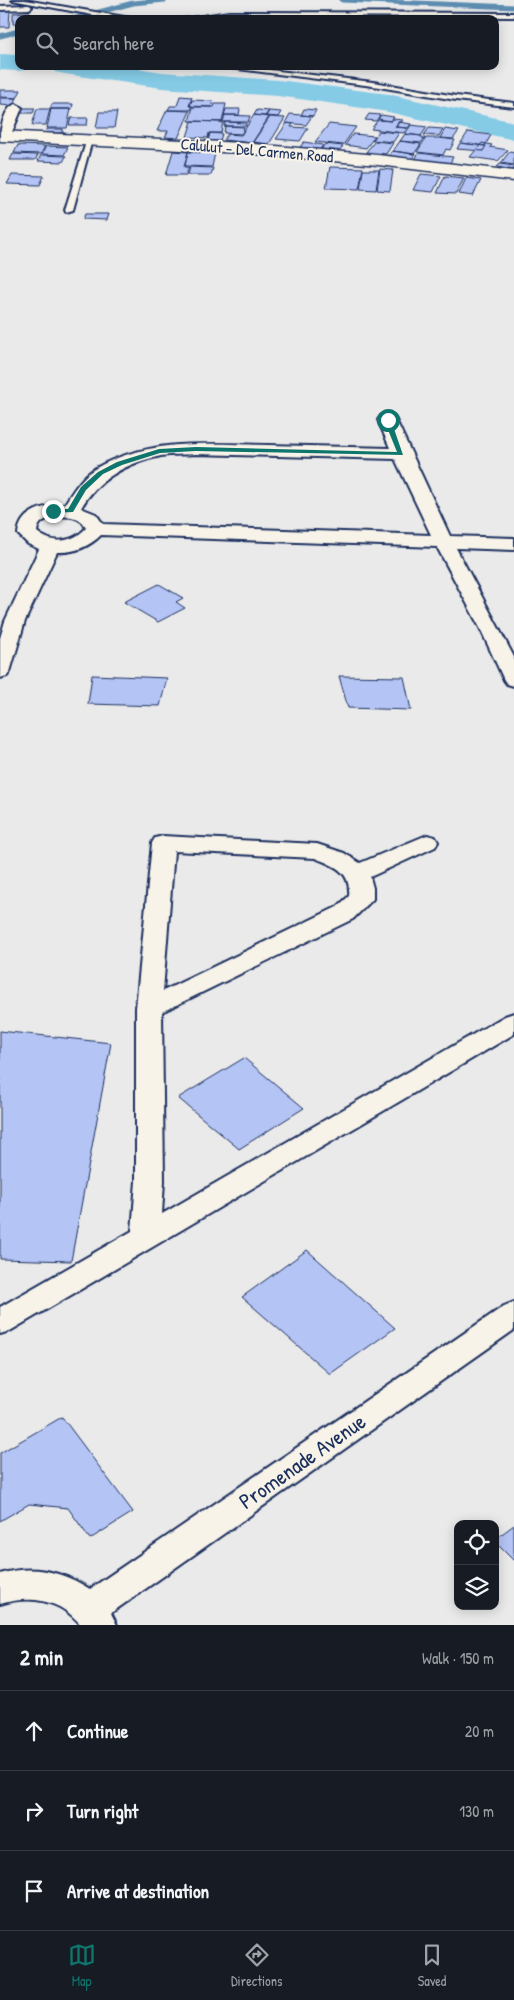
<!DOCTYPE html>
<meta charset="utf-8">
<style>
:root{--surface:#171b24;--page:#242831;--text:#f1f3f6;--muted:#9ea1a6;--line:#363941;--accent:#0f766e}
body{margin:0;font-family:"Patrick Hand",sans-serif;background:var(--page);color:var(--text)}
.controls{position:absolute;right:15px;bottom:15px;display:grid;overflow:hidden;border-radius:10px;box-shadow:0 2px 12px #0003}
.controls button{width:45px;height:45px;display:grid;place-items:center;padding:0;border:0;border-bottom:1px solid var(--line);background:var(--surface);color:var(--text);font:25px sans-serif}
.stop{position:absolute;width:15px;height:15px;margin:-11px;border:4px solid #0f766e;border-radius:50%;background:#fff}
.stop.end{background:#0f766e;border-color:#fff;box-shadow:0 1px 5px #0008}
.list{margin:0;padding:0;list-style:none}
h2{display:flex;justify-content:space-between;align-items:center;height:65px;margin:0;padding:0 20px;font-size:21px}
h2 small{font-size:16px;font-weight:400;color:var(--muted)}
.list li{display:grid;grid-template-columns:32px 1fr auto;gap:15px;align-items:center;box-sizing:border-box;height:80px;padding:0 20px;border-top:1px solid var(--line)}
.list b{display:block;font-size:19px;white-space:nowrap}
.list em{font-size:16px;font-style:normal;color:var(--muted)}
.icon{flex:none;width:28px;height:28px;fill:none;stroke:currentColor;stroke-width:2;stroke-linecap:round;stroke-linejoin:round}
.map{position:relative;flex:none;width:514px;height:1625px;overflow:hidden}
.search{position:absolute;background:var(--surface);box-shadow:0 2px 12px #0003;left:15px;right:15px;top:15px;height:55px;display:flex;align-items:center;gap:12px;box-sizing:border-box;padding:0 18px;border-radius:10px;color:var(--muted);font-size:19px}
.sheet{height:305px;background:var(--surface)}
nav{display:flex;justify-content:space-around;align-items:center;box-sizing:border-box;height:70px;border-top:1px solid var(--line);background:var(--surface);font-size:14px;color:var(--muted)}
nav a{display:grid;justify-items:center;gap:2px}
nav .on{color:var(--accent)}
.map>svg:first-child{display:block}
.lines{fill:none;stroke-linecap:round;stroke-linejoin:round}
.stream{stroke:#5b8db0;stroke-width:5}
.river{fill:#85cbe6;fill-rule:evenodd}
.building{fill:#b4c4f4;stroke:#1b2f5e}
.lane-casing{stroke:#1b2f5e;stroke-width:4}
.street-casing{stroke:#1b2f5e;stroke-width:4}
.secondary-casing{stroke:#1b2f5e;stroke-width:3}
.lane{fill:#f7f3e8;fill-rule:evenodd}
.street{fill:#f7f3e8;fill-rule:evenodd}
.secondary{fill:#f7f3e8;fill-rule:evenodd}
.route{fill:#0f766e}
.labels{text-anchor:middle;stroke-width:4;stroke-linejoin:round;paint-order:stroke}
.far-street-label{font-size:16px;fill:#1b2f5e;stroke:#f7f3e8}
.near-street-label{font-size:22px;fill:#1b2f5e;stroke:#f7f3e8}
</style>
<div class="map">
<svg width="514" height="1625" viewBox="0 0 514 1625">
<rect width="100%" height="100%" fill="#eaeaea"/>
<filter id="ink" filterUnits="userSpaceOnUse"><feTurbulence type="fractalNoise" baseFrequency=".02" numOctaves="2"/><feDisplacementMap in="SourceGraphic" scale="10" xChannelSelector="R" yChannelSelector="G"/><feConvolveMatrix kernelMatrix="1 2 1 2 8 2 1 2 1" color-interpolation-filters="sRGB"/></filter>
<g filter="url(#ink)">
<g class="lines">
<path class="stream" d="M342 0 514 7
M73 19 133 3 165 0
M0 36 19 31"/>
<path class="river" d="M0 54 19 55V66H30L29 69 19 71 0 70Z
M51 66H124L162 72 278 80 388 94 514 122V140L388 112 349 106 278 96 162 88 65 74 55 72Z"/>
</g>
<path class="building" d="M0 9H10L9 27H0Z
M30 12 29 19H19V24H13V13Z
M0 90H21L17 98 0 97Z
M180 96 192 97 189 106H192L191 110H168L170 106H177Z
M0 98H17L13 106 0 105Z
M192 100 214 101 212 107 190 106Z
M52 104H73L72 109H50Z
M215 104H226L222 122 189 121 193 107H214Z
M22 108H35L33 113H20Z
M37 109H50L46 125H32Z
M51 109H71L67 128H47Z
M226 109H240L239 115H224Z
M304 109 316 110 313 116 301 115Z
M167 110 190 111 178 138 165 137 168 131H157Z
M257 110 269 111 265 116 254 115Z
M269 111 281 112 278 117 266 116Z
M99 112H117L114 128H96Z
M290 114 312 116 306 125 285 123Z
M369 114 380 115 376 121 365 120Z
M225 115 250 116 248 122H223Z
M254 115 269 117 252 143 223 140 228 134 241 135Z
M381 115 394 117 391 121 378 119Z
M270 117 285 118 269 144 253 142Z
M71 118H88L87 125H69Z
M393 119 403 120 401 122H398L395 127 407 128 404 133 371 129 378 120 391 121Z
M192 121 223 122 221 133H209L208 138 187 137Z
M225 122 246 123V126H224Z
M399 122 411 124 408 128 396 127Z
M287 123 293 124 291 127 308 128 300 141 276 139Z
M329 124 356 127 343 145 315 142Z
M411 125 427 127 421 136 405 134Z
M225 126 244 127 242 134 224 133Z
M429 128 443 129 439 136 424 135Z
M47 129H63V133H46Z
M445 129 459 131 453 139 440 138Z
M379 131 399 133 393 142 373 140Z
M468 132 491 135 485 146 461 143Z
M210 133 222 134 220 141H208Z
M353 134 375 136 366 148 345 145Z
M405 134 422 136V138H425L421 143 400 141Z
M426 138H440L455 140 450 150 446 149 443 155 417 152Z
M375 141 393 143 386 154 366 152Z
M400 141 421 144 414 154 393 151Z
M304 142 323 145 320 150 300 147Z
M460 143 486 146 483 151 457 149Z
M482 143 492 145 490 147 508 150 498 161 470 157Z
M325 144 343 146 339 151 321 149Z
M18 145 45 146 41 154 14 153Z
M46 146 68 147 64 155 42 154Z
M173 151 188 152 184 167H189L186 175H166Z
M392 151 415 154 412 159 389 157Z
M510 151 514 152V165L501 163Z
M188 152 215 153 212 167 185 166Z
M419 153 453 157 450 163 415 159Z
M13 154 38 155 35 160H10Z
M41 155 66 156 63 162 38 161Z
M500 164 514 166V170L497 167Z
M190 167 213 168 211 175H188Z
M330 167 363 168 359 189 326 188Z
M380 169 393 170 390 191 377 190Z
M363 170H379L376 190 360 189Z
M421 174 441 176 433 192 413 190Z
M12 175 44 176 40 185 7 184Z
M445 176 464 178 456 194 437 193Z
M466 178 481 180 473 196 459 194Z
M85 214H109L107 220 83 219Z
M159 584 183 598 176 602 185 608 158 622 124 602Z
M92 675 167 678 160 706 88 704Z
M339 676 404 677 411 710 348 708Z
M0 1031 111 1043 71 1261 0 1259Z
M244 1058 304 1108 239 1149 178 1098Z
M307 1250 395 1328 330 1374 242 1297Z
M62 1417 133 1512 90 1539 68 1508 29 1504 0 1521V1453Z
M514 1525V1561L495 1542V1539Z"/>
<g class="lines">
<defs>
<path id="lane" d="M12 0H25L136 19H114Z
M0 6 29 5 32 7 29 9 0 10Z
M229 12 514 13V17L229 16 183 19Z
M214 66H235L373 82 456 96 514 103V107L456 100 373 86Z
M87 139 92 140 73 210 66 212 65 210Z"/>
<path id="street" d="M16 104 22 108 10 137 8 140H0C0 130 4 107 16 104Z
M387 415 393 416 396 420 450 536 514 538V550L456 548 514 657V686L507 684 504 680 480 628 437 547 101 535C89 547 73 553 57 552L25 621 10 672 7 676 0 678V638L5 621 39 549 28 544 18 534C20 511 44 505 64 505 73 491 81 477 96 468 150 438 209 444 268 445 309 446 349 447 390 448L378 420 381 416ZM196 454 395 459 431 535 103 524 96 514 81 508C98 478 127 463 161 456 172 454 185 455 196 454ZM54 517C67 516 81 515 86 528 72 543 53 545 37 532 38 522 45 519 54 517Z
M427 835 435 837 438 842 435 847 370 877 373 888V899L353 919 162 1012 164 1181 162 1214 505 1016 514 1013V1034L10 1331 0 1334V1307L132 1231 136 1181V1008L152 843 155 838 163 836 317 844 344 853 360 863ZM174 851 315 858C335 866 351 871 349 896L337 907 163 991Z
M514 1302V1330L111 1613 117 1625H81C60 1599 30 1595 0 1604V1574C32 1564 62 1571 90 1589L504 1306Z"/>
<path id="secondary" d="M0 131 242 143 378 155 514 171V181L378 165 242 153 0 141Z"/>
</defs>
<use href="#lane" class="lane-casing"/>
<use href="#street" class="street-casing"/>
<use href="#secondary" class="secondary-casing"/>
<use href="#lane" class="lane"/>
<use href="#street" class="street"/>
<use href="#secondary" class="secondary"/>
</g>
</g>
<path class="route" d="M388 418 391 420 403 455 196 451 160 453 122 465 103 474 86 490 73 512 53 513 49 511 53 509H68L81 487 98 472 117 462 159 449 196 447 397 452 384 420Z"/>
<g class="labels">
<g class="far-street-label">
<text transform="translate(257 150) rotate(5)" y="6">Calulut - Del Carmen Road</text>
</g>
<g class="near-street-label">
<text transform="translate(302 1461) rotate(-35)" y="8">Promenade Avenue</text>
</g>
</g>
</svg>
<div class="controls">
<button><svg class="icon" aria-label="locate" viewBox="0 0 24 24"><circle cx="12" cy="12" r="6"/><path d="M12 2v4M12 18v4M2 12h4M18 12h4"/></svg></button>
<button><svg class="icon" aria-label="layers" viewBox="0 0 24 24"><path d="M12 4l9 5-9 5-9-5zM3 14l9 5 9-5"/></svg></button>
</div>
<div class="stop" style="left:388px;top:420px"></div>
<div class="stop end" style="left:53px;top:511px"></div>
<div class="search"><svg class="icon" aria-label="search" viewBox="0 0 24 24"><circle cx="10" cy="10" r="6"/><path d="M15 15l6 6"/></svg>Search here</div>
</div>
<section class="sheet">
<h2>2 min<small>Walk · 150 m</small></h2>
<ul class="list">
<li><svg class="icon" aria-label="ahead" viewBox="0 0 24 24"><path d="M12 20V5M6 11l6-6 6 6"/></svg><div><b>Continue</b></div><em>20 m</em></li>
<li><svg class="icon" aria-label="right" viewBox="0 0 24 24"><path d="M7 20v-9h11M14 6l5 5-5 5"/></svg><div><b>Turn right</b></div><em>130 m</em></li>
<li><svg class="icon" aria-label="arrive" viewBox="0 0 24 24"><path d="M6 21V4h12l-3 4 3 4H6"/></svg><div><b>Arrive at destination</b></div></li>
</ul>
</section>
<nav>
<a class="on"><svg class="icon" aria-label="map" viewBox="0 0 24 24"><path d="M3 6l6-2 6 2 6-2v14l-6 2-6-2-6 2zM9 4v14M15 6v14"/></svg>Map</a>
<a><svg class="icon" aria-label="directions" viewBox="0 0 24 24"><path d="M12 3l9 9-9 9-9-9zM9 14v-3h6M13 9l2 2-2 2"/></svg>Directions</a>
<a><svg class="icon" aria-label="saved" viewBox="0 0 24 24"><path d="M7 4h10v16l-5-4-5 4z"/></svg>Saved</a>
</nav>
